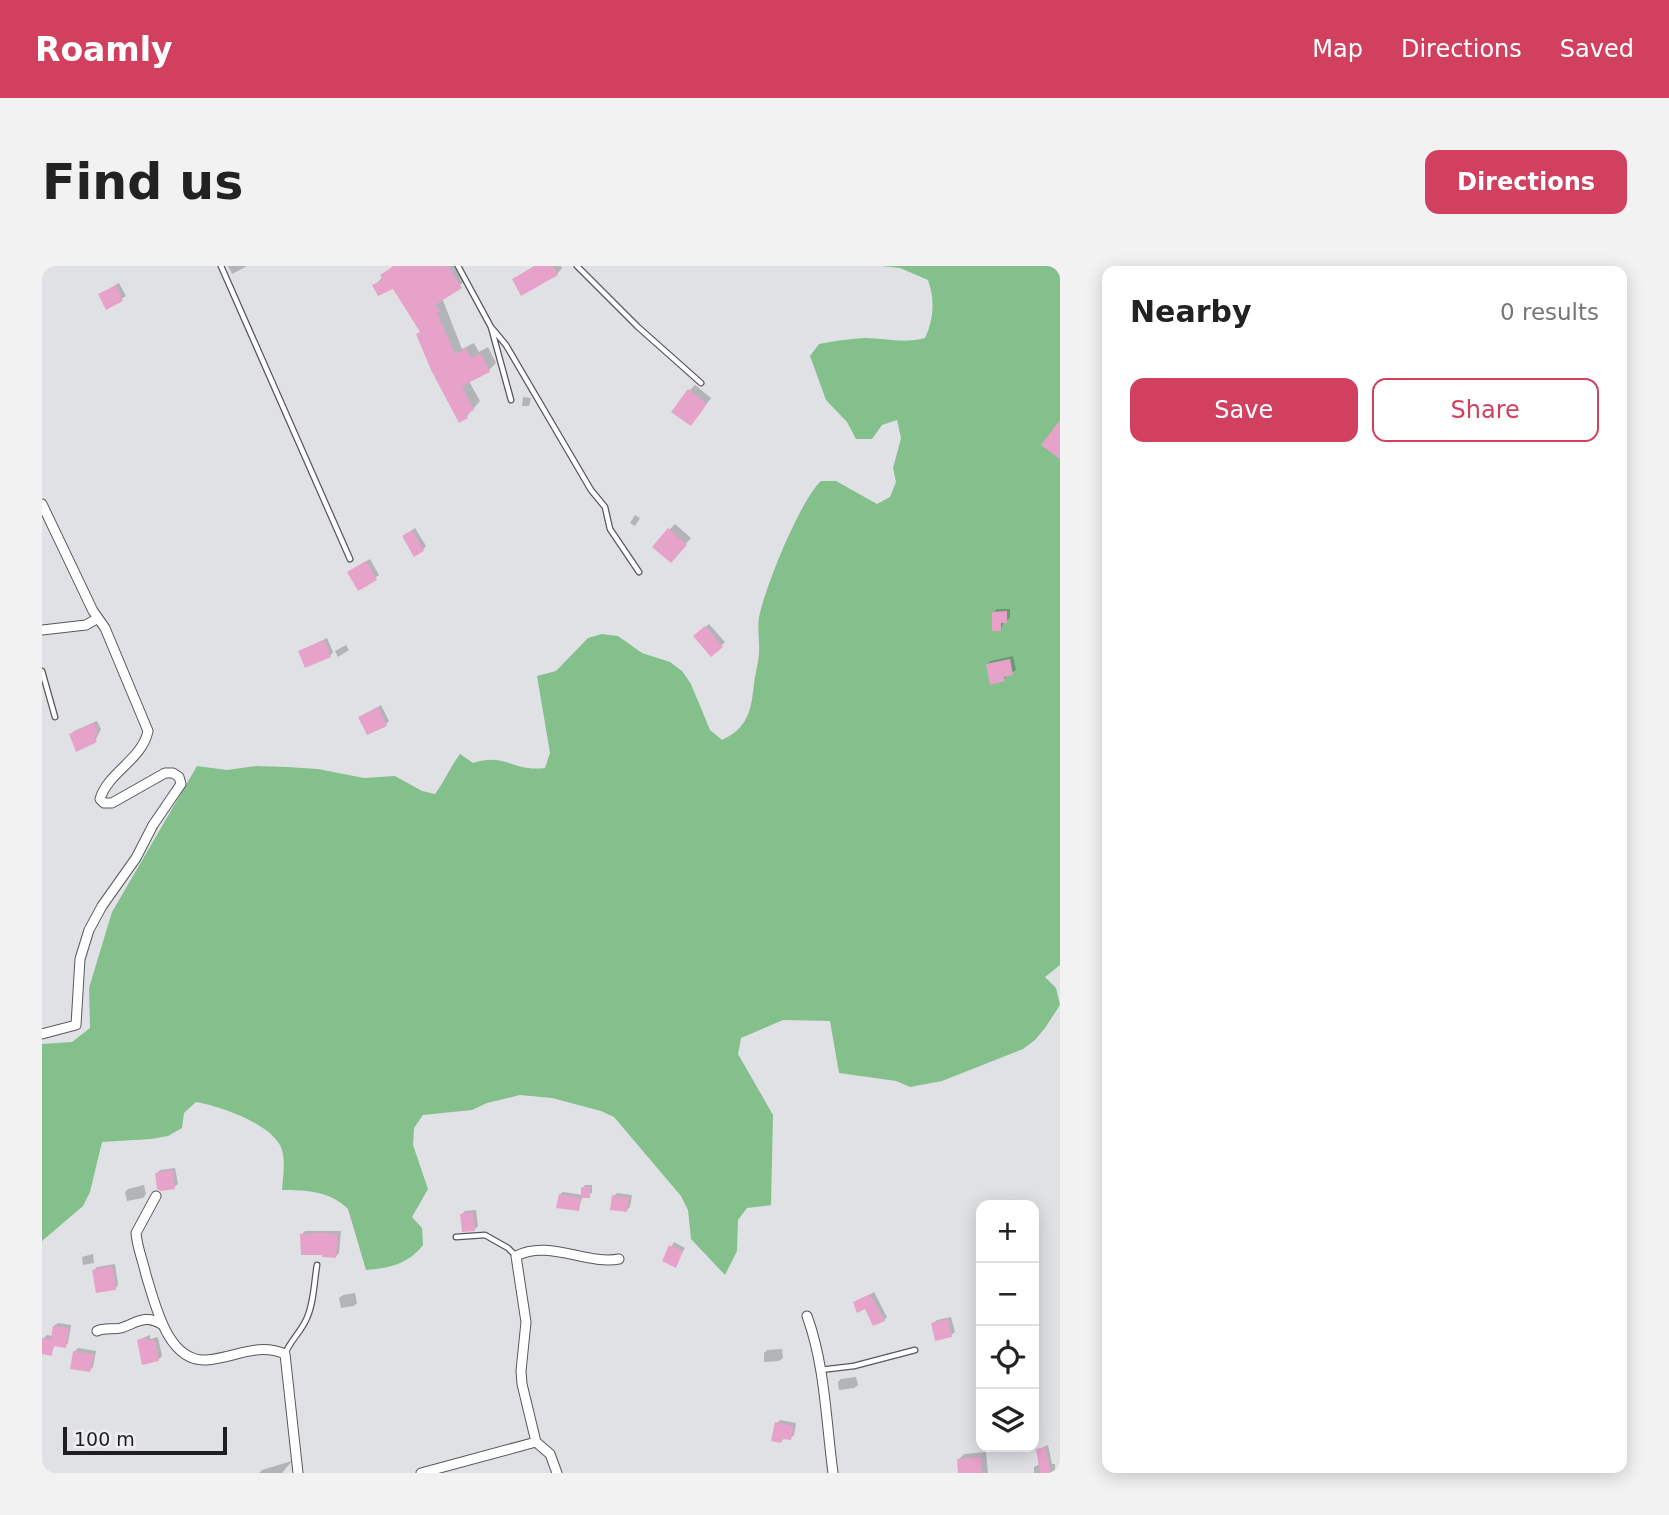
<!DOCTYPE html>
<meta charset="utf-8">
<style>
:root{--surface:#fff;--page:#f2f2f2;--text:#222;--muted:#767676;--line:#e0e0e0;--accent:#d1415f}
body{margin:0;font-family:"DejaVu Sans",sans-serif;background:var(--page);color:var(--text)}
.controls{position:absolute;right:21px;bottom:21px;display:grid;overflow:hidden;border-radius:14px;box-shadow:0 4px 18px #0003}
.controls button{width:63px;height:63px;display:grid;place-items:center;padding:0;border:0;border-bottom:2px solid var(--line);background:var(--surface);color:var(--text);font:35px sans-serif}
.scale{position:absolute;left:21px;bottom:18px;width:164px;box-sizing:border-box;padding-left:7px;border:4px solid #1f1f21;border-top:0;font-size:19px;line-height:24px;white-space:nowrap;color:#1f1f21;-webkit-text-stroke:5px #eeeef3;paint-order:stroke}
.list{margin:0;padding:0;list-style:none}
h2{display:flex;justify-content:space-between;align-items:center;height:91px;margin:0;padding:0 28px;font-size:30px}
h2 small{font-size:23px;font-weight:400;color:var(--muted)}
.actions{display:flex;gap:14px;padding:21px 28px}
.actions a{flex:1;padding:16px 0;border:2px solid var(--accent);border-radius:14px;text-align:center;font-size:24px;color:var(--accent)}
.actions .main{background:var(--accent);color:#fff}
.icon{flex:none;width:38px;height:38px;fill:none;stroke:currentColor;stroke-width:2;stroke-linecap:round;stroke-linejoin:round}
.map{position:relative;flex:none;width:1018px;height:1207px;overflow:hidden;border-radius:14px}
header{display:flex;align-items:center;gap:42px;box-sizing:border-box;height:98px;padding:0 35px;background:var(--accent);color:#fff}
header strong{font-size:33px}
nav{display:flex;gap:38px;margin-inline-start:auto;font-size:24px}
.intro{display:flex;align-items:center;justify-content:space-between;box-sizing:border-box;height:168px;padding:0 42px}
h1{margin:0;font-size:49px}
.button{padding:18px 32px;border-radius:14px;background:var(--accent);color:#fff;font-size:24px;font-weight:700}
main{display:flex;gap:42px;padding:0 42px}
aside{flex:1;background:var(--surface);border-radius:14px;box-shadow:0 4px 18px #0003}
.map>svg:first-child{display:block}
.forest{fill:#84c08c}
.shadow{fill:#0003}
.building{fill:#e7a2ca}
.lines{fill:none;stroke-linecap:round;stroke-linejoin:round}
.service-casing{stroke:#58585c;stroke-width:7}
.minor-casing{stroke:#58585c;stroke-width:11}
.service{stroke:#fff;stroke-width:4.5}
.minor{stroke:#fff;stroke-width:9}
</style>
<header>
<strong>Roamly</strong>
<nav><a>Map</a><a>Directions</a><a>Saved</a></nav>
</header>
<div class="intro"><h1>Find us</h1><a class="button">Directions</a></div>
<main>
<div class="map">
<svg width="1018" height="1207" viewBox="0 0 1018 1207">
<rect width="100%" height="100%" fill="#e0e1e5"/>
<path class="forest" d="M839 0H1018V699L1003 711 1014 722 1018 739 1003 762 993 774 981 783 900 815 868 821 854 815 797 807 788 755 741 754 699 772 696 788 731 849 729 939 705 942 696 954 695 985 683 1009 649 973 646 944 639 930 572 851 559 845 510 832 478 829 445 837 430 844 381 849 372 862 371 879 386 923 370 951 380 962 381 979C366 998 348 1002 324 1004L306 943C288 925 264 924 240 924 241 910 244 894 239 881 228 857 177 840 154 836L142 847 140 862 126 870 109 873 60 876 48 926 41 940 0 975V778L30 776 48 762 47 722 70 646 155 500 185 504 214 500 245 501 276 503 322 512 353 510 380 525 393 528C403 515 408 501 418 488L431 497C463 486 470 506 503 502L508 487 495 410 514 405 546 372 560 368 576 370 600 387 628 396 640 405 649 418 668 464 680 474C710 460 709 439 713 411 715 400 718 390 717 379 717 368 715 357 718 347 725 317 758 235 779 215H794L835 238 848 231 854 216 851 202 859 172 855 154 840 159 830 173H814L805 156 784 134 768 90 777 78C791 75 807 73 822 72 843 72 862 78 883 72 892 53 893 34 886 14L858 2Z"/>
<path class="shadow" d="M186 0H205L190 8Z
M351 0H417L426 13 400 32 420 83 432 77 437 86 446 81 454 97 447 104 427 115 438 135 425 150 417 154 379 65 352 21 333 19Z
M492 0H519L520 2 515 8 472 13Z
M77 17 84 30 64 42 58 28Z
M653 119 669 132 654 152 647 125Z
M481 131 489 132 487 140H480Z
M593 249 598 252 593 260 588 257Z
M633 258 649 272 634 289 627 264Z
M373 262 384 280 381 284 362 270Z
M328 293 337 309 317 323 311 303Z
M955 343H968V352L962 356 959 363 952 346Z
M667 358 683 376 669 389 653 370Z
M285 372 291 386 288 390 258 385Z
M304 379 307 384 296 391 293 385Z
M971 390 974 404 965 409 962 414 945 398 949 395Z
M339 439 347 455 344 458 318 451Z
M55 455 59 463 54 473 31 474 29 469 32 465Z
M133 902 136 918 132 921 115 907 118 904Z
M102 919 104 928 101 932 85 935 83 926 86 923Z
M543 919H550V927L541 930 536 943 518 928 521 926 541 929V922Z
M575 927 590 929 588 941 584 945 572 930Z
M434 944 436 960 433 963 420 948 423 945Z
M263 965H299L297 987 294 990 260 968Z
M632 976 643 982 633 1000 622 994Z
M51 988 52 997 41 999 40 991Z
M73 998 76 1019 73 1023 52 1004 55 1001Z
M832 1026 845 1051 842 1054 824 1041 813 1037Z
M313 1027 315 1037 312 1040 299 1042 297 1032 301 1029Z
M909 1051 913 1066 909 1069 891 1057 895 1054Z
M16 1057 29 1059 26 1077 23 1080 13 1078 9 1088 0 1086 2 1072 5 1069 11 1070 12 1060Z
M108 1069V1073L116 1071 120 1090 116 1094 96 1074Z
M36 1082 54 1085 51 1101 48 1104 33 1085Z
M740 1083 741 1092 737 1095 722 1096V1087L725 1084Z
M814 1111 816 1119 812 1122 797 1124 796 1116 799 1113Z
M996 1145V1162L992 1165V1146Z
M738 1154 754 1157 752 1169 748 1173 743 1171 739 1176 735 1157Z
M1006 1179 1010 1198H1013V1207H992V1201L998 1198 995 1184Z
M944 1186 946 1207H918L917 1193 922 1188Z
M250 1195 240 1207H217L220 1204Z"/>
<path class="building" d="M352 0H406L420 22 393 39 398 46 395 47 413 88 424 82 429 92 439 87 448 106 420 120 432 144 424 148 426 152 417 157 389 104 374 68 378 66 351 23 336 30 330 19 341 14 338 9Z
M493 0H511L516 9 479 30 470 13Z
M74 19 81 35 64 44 56 28Z
M646 123 665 138 649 160 629 146Z
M1018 154V193L999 179Z
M626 262 645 279 629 297 610 281Z
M370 264 382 285 372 291 360 270Z
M324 295 335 314 316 325 305 306Z
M965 345V357H959V365H950V346Z
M663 360 681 381 669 391 651 370Z
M282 374 289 391 263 402 256 385Z
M968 393 971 409 962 411 963 415 948 419 944 398Z
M336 441 345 460 325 469 316 451Z
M52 457 56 468 52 469 55 476 34 486 27 468Z
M131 904 133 923 119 925 115 923 113 907Z
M539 921H548V932H539L537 945 514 942 517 928 539 932Z
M570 929 587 932 585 946 568 944Z
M431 946 433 965 420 966 418 948Z
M280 967 296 968 294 992 280 991V989H259L258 968Z
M627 979 641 985 634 1002 620 995Z
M70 1000 74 1024 54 1027 50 1004Z
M828 1028 843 1055 831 1060 823 1043 815 1047 811 1036Z
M906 1053 910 1071 893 1075 889 1057Z
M11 1060 27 1062 24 1082 11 1080 10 1090 0 1088V1072L9 1073Z
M105 1072V1075L113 1074 117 1095 100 1099 95 1074Z
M31 1085 52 1088 48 1106 28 1103Z
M733 1156 752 1160 749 1174 740 1173 739 1177 729 1175Z
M1003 1181 1009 1207H998L994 1183Z
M939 1191 940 1207H916L915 1193Z"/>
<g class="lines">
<defs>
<path id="service" d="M179 0 308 293
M416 0 449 61 469 134
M535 0 596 61 659 117
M449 61 464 79 549 224 563 241 568 263 597 306
M0 405 13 451
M414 971 443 969 466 982 474 990
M243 1088C248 1075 258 1067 264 1054 272 1038 272 1016 275 999
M778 1104 812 1100 873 1084"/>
<path id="minor" d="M0 238 51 345 63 362 106 465C100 494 66 506 58 533L62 537H70L123 507H131L137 511 139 518 111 559 94 592 60 640 47 664 38 693 34 759 0 768
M0 364 44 359 56 352
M114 930 94 967C95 981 101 995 104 1009 113 1037 125 1096 164 1094 193 1092 215 1076 243 1088L256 1207
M765 1050C783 1099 784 1155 791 1207
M55 1065C63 1061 71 1064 79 1062 94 1057 104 1048 119 1058
M379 1207 494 1176
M515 1207 508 1188 494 1176 480 1118 479 1105 484 1056 474 990C507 973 544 999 577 993"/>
</defs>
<use href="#service" class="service-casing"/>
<use href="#minor" class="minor-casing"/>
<use href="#service" class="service"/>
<use href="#minor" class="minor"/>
</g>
</svg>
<div class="controls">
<button>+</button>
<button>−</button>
<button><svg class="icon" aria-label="locate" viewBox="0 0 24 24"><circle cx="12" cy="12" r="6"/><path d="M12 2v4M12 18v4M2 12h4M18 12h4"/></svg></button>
<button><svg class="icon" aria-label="layers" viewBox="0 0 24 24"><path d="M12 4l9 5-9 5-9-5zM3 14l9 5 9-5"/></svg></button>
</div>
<div class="scale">100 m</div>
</div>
<aside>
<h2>Nearby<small>0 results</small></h2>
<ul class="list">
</ul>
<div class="actions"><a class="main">Save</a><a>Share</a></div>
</aside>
</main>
